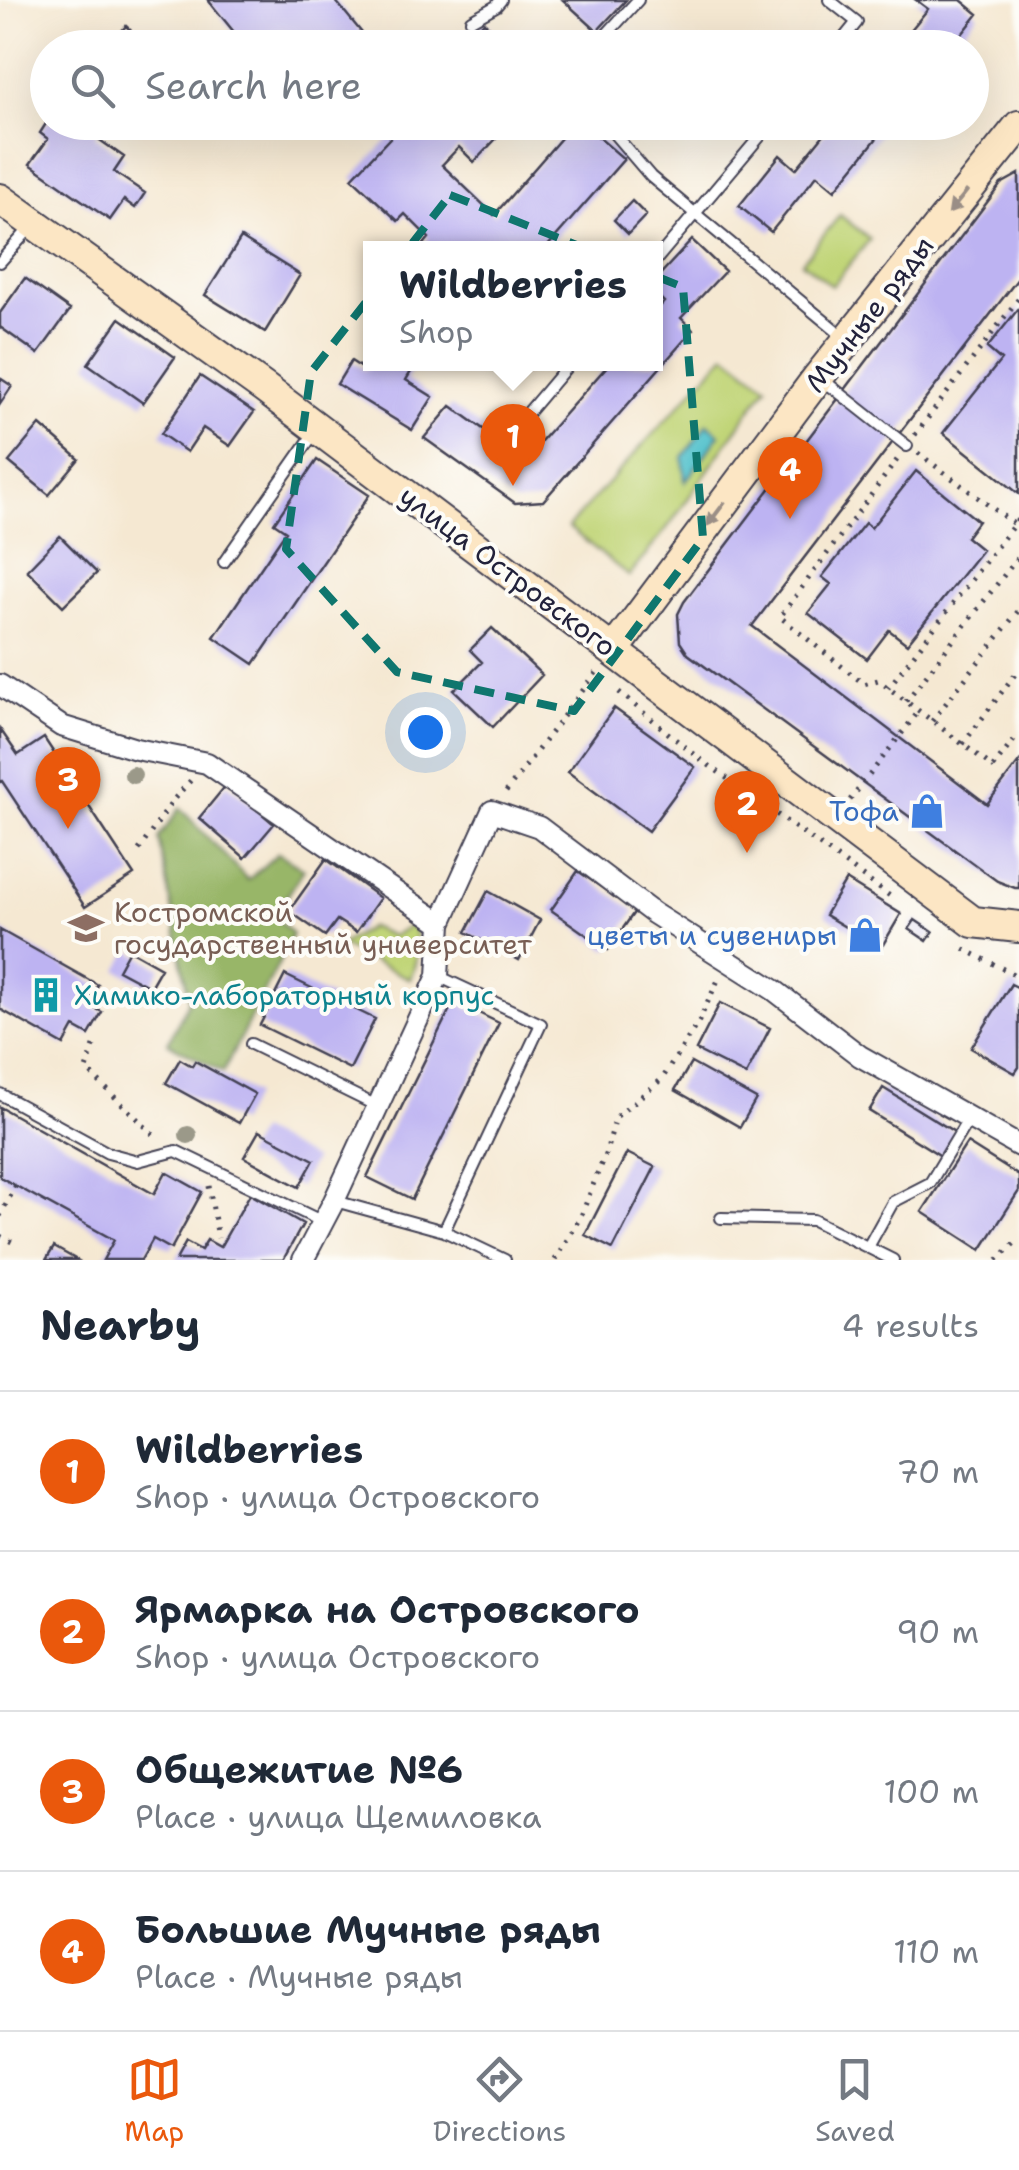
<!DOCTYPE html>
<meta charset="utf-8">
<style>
:root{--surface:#fff;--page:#f6f6f7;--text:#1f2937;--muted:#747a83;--line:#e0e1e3;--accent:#ea580c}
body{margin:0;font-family:"Shantell Sans",sans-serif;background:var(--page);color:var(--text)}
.you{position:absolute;left:425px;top:732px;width:35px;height:35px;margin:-25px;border:8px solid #fff;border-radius:50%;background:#1a73e8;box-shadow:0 0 0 15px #1a73e833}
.badge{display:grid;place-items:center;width:65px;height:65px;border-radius:50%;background:var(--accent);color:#fff;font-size:32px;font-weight:700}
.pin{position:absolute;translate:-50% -82px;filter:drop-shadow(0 2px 5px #0008)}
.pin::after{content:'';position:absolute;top:52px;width:35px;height:30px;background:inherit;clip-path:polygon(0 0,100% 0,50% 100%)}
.popup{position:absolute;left:363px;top:241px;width:300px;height:130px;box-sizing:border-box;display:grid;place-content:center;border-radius:0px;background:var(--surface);filter:drop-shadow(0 2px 8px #0005);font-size:32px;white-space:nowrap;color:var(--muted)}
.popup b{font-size:38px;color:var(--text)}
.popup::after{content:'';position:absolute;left:50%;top:100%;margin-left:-20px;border:20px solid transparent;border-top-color:var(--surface)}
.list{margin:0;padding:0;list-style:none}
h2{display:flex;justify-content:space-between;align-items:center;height:130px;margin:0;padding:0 40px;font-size:42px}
h2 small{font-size:32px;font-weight:400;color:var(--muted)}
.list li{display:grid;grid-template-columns:65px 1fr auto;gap:30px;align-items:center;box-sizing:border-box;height:160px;padding:0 40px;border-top:2px solid var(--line)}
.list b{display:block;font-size:38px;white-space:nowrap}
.list p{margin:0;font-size:32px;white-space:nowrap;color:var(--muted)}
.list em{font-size:32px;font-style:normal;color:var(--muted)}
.icon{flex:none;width:55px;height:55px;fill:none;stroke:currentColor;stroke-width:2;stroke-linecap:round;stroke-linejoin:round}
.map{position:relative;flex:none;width:1019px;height:1260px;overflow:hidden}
.search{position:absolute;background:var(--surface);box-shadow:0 10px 40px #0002;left:30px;right:30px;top:30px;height:110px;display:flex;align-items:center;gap:25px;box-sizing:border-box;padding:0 35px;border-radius:55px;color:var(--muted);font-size:38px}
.sheet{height:770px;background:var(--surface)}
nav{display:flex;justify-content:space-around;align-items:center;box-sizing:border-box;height:140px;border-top:2px solid var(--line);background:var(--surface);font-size:28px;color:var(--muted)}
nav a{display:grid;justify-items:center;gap:5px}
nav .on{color:var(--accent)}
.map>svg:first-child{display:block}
.green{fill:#c1d578;stroke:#727c5a;stroke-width:2.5}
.forest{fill:#98b668;stroke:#5d6c52;stroke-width:2.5}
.water{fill:#56c3cd;stroke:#3c7284;stroke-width:2.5}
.building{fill:#bdb3f2}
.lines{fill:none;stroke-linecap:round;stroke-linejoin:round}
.lane-casing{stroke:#424052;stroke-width:14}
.street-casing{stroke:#424052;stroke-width:24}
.secondary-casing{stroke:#424052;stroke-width:34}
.path{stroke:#424052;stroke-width:5;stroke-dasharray:2.5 8;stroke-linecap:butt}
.lane{stroke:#fff;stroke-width:10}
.street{stroke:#fff;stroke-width:20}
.secondary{stroke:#fce6c4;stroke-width:30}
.tree{fill:#9b9989}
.oneway{fill:#9a8e86}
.marked{fill:none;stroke:#0f766e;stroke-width:8;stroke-dasharray:20 12;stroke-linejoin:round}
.labels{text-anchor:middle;stroke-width:8;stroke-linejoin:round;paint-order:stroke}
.street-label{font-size:28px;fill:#22223b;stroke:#fdfcf7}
.shop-label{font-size:28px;fill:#366cbe;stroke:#fdfcf7;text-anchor:end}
.education-label{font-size:28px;fill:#785e54;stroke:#fdfcf7;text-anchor:start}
.culture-label{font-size:28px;fill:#0d838f;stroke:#fdfcf7;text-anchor:start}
</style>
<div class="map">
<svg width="1019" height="1260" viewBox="0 0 1019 1260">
<rect width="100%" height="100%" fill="#fdfcf7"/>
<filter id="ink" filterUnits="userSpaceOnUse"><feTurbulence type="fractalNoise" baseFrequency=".01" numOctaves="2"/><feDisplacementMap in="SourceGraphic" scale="20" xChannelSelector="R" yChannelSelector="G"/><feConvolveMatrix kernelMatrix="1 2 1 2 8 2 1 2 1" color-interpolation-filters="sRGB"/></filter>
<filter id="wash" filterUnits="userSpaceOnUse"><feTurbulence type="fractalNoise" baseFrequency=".0048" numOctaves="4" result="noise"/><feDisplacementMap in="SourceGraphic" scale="40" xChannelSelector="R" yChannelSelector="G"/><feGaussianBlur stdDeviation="2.25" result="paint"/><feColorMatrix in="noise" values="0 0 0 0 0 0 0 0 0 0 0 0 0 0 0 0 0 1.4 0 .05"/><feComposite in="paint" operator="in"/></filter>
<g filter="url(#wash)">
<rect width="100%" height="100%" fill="#f5e8d2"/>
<path class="green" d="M840 215 870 239 832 286 802 262Z
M726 354 767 386 671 523 629 576 568 527Z
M413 924C419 945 418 959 410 979L340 945 370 927 392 936Z"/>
<path class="forest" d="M180 808 248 880 278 853 304 869 275 916 292 934 285 951 223 1072 168 1043 189 1000 159 838Z"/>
<path class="water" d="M707 424 720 434 685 482 683 457Z"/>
<g id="blocks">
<path class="building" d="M208 0H335L362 33 344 48H288L280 38 267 48H247Z
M563 0H626L597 31Z
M916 0H961L978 14 951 48H896L928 9Z
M484 22 511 48H459Z
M126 26 149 48H106Z
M47 122H104L94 136 124 157 114 172 145 193 135 208 124 200 110 220 30 164 48 139 40 133Z
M405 122H512L474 162 459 147 442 165 494 215 575 122H581L624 159 546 248H421L429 238 405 214 398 221 352 178Z
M834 122H890L835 190 817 175 771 232 739 206 780 155 796 169Z
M1019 174V277L752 626 987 804 1019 762V888H1015L997 881 688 654 680 642 678 614 684 602 1001 184Z
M632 201 646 215 628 234 614 220Z
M241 238 300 275 265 332 205 295Z
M692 240 725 271 681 318 693 330 543 501 515 503 424 438 451 406 525 459 609 364H656V311L664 302 656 294V279Z
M25 278 70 310 38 354 0 327V313Z
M1019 308V494L943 433 1001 360 987 348Z
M120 318 175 357 143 403 88 364Z
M351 361 365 370 369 364 415 365 406 380 433 397 412 430 337 384Z
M200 376 254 412 230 446 203 428 187 452 161 434Z
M0 378 12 386 0 404Z
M40 425 79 459 49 495 9 462Z
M317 460 369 495 254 664 214 637 286 531 274 523Z
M916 471 978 521 966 537 982 550 907 644 889 630 867 659 808 613 831 584 822 577 865 523 871 528Z
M60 536 97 573 63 606 27 570Z
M492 628 542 675 493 727 454 690 482 662 470 650Z
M614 708 695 767 648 831 568 772Z
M0 729 18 755 44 738 134 875 85 907 2 781 0 782Z
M227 784 274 824 245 858 199 818Z
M326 859 380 898 356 932 337 920 325 936 289 911Z
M578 871 635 911 608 950 551 910Z
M846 880 901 914 881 948 825 915Z
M488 891 540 920 519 960 466 932Z
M915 920 933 932 927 941 909 929Z
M0 930 98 985 87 1004 102 1012 89 1035 74 1027 64 1045 0 1009Z
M129 950 161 968 150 987 118 970Z
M285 975 375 1019 350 1069 260 1025Z
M1011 984 1019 988V1067L1015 1073 971 1048Z
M454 1001 499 1023 412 1199 367 1177Z
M720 1003 770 1028 746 1075 696 1050Z
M180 1059 192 1066 195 1061 255 1094 239 1123 166 1083Z
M691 1063 756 1099 740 1127 675 1090Z
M883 1088 956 1133 941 1156 869 1111Z
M0 1107 154 1194 166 1172 202 1192 171 1249 153 1239 141 1260H103L114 1240 0 1177Z
M259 1131 314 1160 299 1187 244 1157Z
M967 1143 1019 1176V1191L981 1250 922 1212Z
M627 1153 655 1167 613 1249 585 1235Z
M250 1194 303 1224 283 1260H176L186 1242 201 1250 207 1240 220 1247Z
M54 1247 77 1260H46Z"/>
</g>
</g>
<g filter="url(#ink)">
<use href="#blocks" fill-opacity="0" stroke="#424052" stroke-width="2.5"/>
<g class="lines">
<defs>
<path id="lane" d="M829 0 857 22 836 48
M471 20 496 6 501 0
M594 48 638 0
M604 122 651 177 845 338
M656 260 772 122
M0 262 30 228
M823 380 907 446
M520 422 569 364
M224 562 317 429
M438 976 541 1024 444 1231
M251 1044 379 1107
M0 1094 108 1153 138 1161 176 1151 323 1222
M335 1201 444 1231 505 1260
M721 1218 813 1220 893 1260
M868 1247 893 1202 930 1183 969 1118"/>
<path id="street" d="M0 685 61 726 136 749 207 763 441 923
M303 1260 334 1201 438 976 441 923 492 811 539 827 653 913 774 990 860 1056 1019 1146"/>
<path id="secondary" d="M0 199 264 388 973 922 1019 927
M614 650 819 376 1019 126"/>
</defs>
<use href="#lane" class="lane-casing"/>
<use href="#street" class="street-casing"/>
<use href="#secondary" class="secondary-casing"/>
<path class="path" d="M915 435 1019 298
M918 453 1019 528
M897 460 780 617 864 684 878 680 993 767 1019 734
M888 688 1019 518
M619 692 692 753 894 899
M906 701 1019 556
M932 721 1019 610
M963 744 1019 669
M506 792 599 669
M850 800 919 711
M139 850 174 799 191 780
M964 949 1019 977
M94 1046 86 1069 157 1138
M209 1186 218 1238
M0 1216 16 1185
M0 1236 12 1242
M555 1260 581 1216 606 1152 616 1117 662 1079 699 1021 719 978
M997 1260 1019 1239"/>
<use href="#lane" class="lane"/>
<use href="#street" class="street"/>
<use href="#secondary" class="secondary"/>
</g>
<g class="tree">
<circle cx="133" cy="775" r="9"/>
<circle cx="188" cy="1135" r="9"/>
</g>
<defs><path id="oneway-solid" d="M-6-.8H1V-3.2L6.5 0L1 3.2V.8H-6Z" transform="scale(2.5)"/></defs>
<g class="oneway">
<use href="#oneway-solid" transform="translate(958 202) rotate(129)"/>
<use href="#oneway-solid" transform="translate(716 514) rotate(127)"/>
</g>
</g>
<path class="marked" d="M450 195 683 287 703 538 574 711 397 672 286 549 311 372Z"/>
<defs>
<symbol id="shop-bare" viewBox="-9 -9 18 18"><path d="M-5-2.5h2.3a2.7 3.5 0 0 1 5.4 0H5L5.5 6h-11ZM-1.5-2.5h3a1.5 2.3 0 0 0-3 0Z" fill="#3f7fe0" stroke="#fdfcf7" stroke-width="2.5" paint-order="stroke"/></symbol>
<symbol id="university-bare" viewBox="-9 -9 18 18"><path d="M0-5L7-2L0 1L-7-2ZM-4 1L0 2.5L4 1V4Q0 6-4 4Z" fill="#8d6e63" stroke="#fdfcf7" stroke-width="2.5" paint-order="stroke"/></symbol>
<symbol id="building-bare" viewBox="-9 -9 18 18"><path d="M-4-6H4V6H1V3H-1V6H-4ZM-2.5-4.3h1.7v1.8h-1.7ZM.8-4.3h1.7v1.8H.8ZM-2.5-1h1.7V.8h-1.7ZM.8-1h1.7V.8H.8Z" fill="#0f9aa8" stroke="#fdfcf7" stroke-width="2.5" paint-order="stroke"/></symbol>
</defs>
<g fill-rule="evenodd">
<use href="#shop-bare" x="902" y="786" width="50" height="50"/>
<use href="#university-bare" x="61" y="903" width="50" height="50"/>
<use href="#shop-bare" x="840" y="910" width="50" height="50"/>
<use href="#building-bare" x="21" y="970" width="50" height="50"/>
</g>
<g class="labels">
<g class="street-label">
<text transform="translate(869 314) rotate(-52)" y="10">Мучные ряды</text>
<text transform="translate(508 571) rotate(37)" y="10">улица Островского</text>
</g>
<g class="shop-label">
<text x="899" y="821">Тофа</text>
<text x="837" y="945">цветы и сувениры</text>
</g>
<g class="education-label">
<text x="114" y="922">Костромской<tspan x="114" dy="32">государственный университет</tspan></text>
</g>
<g class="culture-label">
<text x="74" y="1005">Химико-лабораторный корпус</text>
</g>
</g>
</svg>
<div class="you"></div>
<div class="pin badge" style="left:513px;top:486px">1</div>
<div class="popup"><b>Wildberries</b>Shop</div>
<div class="pin badge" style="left:747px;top:853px">2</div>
<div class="pin badge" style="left:68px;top:829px">3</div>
<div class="pin badge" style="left:790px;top:519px">4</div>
<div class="search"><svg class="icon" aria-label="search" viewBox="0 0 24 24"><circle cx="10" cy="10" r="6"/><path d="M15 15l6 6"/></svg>Search here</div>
</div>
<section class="sheet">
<h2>Nearby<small>4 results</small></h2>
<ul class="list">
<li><span class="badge">1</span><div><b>Wildberries</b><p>Shop · улица Островского</p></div><em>70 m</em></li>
<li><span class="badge">2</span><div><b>Ярмарка на Островского</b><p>Shop · улица Островского</p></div><em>90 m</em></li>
<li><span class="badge">3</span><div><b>Общежитие №6</b><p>Place · улица Щемиловка</p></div><em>100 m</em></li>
<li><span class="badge">4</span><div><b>Большие Мучные ряды</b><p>Place · Мучные ряды</p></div><em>110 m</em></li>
</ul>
</section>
<nav>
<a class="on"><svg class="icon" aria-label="map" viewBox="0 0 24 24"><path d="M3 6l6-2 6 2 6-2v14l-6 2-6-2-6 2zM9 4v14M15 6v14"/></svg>Map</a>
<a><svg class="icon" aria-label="directions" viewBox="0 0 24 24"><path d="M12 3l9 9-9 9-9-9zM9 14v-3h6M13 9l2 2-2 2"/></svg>Directions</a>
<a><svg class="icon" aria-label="saved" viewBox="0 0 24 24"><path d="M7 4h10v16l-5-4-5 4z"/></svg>Saved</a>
</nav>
